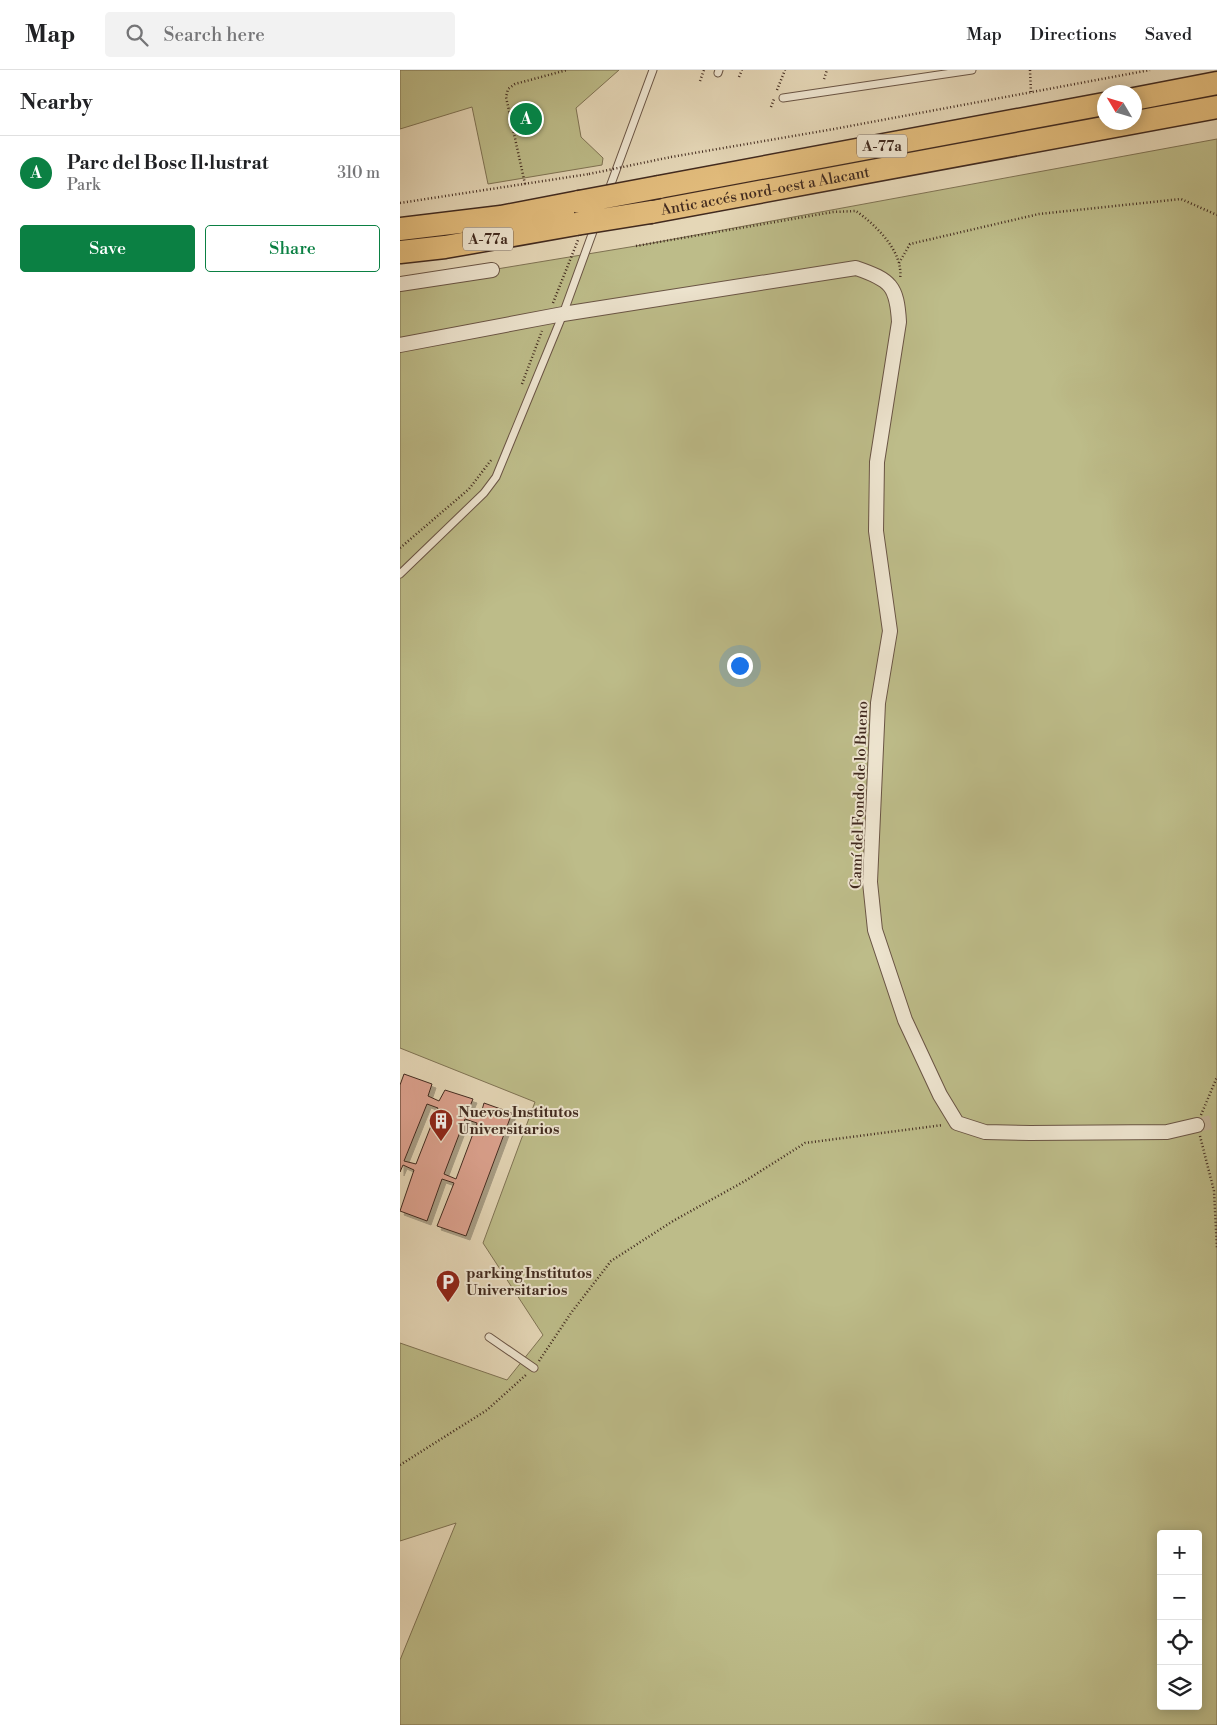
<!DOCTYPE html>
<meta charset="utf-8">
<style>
:root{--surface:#fff;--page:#f2f2f2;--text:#202124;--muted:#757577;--line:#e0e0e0;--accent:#0b8043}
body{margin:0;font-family:"Libre Bodoni",serif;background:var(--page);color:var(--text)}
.controls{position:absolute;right:15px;bottom:15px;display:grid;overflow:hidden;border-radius:5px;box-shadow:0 2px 12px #0003}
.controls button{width:45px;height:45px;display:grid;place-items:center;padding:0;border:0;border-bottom:1px solid var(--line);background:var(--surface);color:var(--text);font:25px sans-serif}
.compass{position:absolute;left:697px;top:15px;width:45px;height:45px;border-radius:50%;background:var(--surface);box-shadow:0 2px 12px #0003;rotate:308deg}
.you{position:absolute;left:339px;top:595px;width:18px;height:18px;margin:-12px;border:4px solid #fff;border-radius:50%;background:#1a73e8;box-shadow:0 0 0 8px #1a73e833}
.badge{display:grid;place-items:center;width:32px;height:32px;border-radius:50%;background:var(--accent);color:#fff;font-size:16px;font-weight:700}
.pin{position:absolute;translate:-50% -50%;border:2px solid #fff;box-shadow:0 1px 5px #0006}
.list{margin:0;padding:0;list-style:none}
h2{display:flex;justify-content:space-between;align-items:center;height:65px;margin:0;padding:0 20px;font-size:21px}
h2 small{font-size:16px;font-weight:400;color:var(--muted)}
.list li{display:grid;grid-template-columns:32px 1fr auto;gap:15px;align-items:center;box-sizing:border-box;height:75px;padding:0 20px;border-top:1px solid var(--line)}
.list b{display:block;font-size:19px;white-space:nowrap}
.list p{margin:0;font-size:16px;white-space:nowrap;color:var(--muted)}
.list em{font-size:16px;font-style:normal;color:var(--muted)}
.actions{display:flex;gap:10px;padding:15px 20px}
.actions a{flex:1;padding:11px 0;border:1px solid var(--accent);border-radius:5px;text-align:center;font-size:18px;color:var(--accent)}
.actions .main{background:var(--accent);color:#fff}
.icon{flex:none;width:28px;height:28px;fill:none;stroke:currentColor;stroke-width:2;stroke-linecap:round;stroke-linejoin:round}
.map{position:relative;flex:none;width:817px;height:1655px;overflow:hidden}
header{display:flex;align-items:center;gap:30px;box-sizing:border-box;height:70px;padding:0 25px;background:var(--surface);border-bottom:1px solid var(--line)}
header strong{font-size:24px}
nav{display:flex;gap:28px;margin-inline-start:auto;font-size:18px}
.search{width:350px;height:45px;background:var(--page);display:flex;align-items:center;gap:12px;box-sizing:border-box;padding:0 18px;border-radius:5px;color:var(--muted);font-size:19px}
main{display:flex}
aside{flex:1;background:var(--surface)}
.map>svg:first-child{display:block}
.green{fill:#bdbc89;stroke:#7f7354;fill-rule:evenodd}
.building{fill:#dda28f;stroke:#412a1f;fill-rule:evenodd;filter:url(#shadow)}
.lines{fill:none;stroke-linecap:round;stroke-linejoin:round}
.minor-tunnel{stroke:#c4b499;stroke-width:14;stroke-dasharray:14 7;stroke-linecap:butt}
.service-casing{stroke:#6a5545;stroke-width:9}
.minor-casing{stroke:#6a5545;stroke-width:16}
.primary-casing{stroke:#412a1f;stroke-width:25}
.path{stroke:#412a1f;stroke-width:2.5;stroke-dasharray:1 2.5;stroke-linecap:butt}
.service{stroke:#eee5d0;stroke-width:7}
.minor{stroke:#eee5d0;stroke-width:14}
.primary{stroke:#e2bc7c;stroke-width:22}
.primary-bridge-casing{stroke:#412a1f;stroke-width:25;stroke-linecap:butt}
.path-bridge{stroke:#412a1f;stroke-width:2.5;stroke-dasharray:1 2.5;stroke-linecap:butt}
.primary-bridge{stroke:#e2bc7c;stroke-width:22}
.labels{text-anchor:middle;stroke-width:4;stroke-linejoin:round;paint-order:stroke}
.shield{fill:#eee5d0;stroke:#756254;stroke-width:1}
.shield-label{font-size:14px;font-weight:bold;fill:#412a1f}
.street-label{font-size:15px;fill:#412a1f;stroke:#eee5d0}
.poi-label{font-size:15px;font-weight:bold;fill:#412a1f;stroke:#eee5d0;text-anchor:start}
</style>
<header>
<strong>Map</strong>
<div class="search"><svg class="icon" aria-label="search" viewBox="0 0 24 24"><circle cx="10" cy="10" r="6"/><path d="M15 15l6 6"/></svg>Search here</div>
<nav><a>Map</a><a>Directions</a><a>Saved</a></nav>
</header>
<main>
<aside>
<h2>Nearby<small></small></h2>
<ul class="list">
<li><span class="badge">A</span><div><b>Parc del Bosc Il·lustrat</b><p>Park</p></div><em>310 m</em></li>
</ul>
<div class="actions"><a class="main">Save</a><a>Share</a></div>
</aside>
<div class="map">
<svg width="817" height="1655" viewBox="0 0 817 1655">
<defs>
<filter id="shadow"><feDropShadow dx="4" dy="4" stdDeviation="0" flood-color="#0004"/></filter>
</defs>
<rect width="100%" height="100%" fill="#e5d7b7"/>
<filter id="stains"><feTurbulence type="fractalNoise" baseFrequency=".004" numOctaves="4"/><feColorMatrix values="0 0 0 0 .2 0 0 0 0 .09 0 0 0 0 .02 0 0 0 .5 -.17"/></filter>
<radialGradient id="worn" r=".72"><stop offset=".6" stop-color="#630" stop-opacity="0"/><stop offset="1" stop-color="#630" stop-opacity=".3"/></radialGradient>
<path class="green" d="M0 0H219L176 38 181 67 203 88 202 95 88 114 72 37 0 59Z
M817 69V1655H0V1590L56 1453 0 1471V1273L107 1310 143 1265 83 1173 135 1032 0 978V215L236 176ZM761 1464H798V1636H761Z"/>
<path class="building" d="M4 1004 32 1014 28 1026 39 1031 45 1020 73 1029 68 1041 80 1047 84 1033 112 1043 66 1166 37 1156 54 1113 42 1109 27 1151 0 1141 14 1100 3 1095 0 1102V1015ZM27 1034 38 1038 16 1094 4 1091ZM65 1049 77 1053 56 1109 44 1104Z"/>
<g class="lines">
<path class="minor-tunnel" d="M797 1055 817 1051"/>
<defs>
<path id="service" d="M318 3 319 0
M383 28 572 0
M208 122 253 0
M0 504 84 423 96 407 163 244 195 156
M89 1267 134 1298"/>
<path id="minor" d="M0 214 92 200
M0 275 163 244 456 198C491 210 497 216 499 252L477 392 476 461 490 561 478 633 470 812 475 860 505 950 540 1025 557 1053 585 1062 630 1063 767 1062 797 1055"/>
<g id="primary">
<path d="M734 29 817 13"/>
<path d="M259 117 704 34"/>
<path id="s1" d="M251 142 817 37"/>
<path d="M0 159 101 147 179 132"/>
<path d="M0 182 45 177 176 154"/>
</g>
</defs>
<use href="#service" class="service-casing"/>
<use href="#minor" class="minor-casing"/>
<use href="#primary" class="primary-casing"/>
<path class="path" d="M630 0 631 22
M339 7 342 0
M424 9 427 0
M300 11 304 0
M377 20 385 0
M371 37 374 29
M271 87 434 59 750 0
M125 114 106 27 108 19 115 14 167 0
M0 133 189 104
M236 176 433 142 456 141C476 155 504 182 500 209
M499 193 510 174 639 144 781 129 817 145
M153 233 178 170
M122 314 142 261
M0 478 69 419 92 389
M801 1045 817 1007
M800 1066 814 1121 817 1178
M139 1291 171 1243 211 1191 273 1151 345 1111 405 1073 543 1055
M0 1395 87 1340 127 1304"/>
<use href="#service" class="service"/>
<use href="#minor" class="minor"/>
<use href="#primary" class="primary"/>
<defs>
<path id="primary-bridge" d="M179 132 259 117
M176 154 251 142"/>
</defs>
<use href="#primary-bridge" class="primary-bridge-casing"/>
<path class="path-bridge" d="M189 104 271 87"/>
<use href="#primary-bridge" class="primary-bridge"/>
</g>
<defs>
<symbol id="building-pin" viewBox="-11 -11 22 30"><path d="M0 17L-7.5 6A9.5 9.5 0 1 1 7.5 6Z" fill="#8f2418" stroke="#eee5d0"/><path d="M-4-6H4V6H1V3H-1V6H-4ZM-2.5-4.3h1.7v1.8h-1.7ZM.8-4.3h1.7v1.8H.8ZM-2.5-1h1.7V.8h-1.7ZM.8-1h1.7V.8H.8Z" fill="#fff"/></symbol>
<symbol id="parking-pin" viewBox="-11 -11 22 30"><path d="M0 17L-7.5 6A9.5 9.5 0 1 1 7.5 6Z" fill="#8f2418" stroke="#eee5d0"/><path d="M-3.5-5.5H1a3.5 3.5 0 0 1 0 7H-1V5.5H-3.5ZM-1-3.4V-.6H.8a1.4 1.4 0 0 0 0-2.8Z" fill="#fff"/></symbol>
</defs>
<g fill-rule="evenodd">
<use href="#building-pin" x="27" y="1037" width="28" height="38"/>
<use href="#parking-pin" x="34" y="1198" width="28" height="38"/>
</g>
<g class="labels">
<g class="shield">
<rect x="457" y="64.5" width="50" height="23" rx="4"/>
<rect x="63" y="157.5" width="50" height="23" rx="4"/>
</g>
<g class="shield-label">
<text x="482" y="81">A-77a</text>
<text x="88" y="174">A-77a</text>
</g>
<g class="street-label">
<text dy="5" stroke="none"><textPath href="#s1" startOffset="116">Antic accés nord-oest a Alacant</textPath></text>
<text transform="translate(459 725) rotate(-88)" y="5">Camí del Fondo de lo Bueno</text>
</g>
<g class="poi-label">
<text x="58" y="1047">Nuevos Institutos<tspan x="58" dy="17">Universitarios</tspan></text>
<text x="66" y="1208">parking Institutos<tspan x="66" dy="17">Universitarios</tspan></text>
</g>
</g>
<rect width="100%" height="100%" filter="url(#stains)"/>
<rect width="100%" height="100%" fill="url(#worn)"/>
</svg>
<div class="controls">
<button>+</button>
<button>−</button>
<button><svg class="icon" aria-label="locate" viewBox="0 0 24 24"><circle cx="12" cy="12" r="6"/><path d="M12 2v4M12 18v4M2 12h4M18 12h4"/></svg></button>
<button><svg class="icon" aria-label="layers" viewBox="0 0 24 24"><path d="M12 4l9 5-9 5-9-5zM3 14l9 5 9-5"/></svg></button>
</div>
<svg class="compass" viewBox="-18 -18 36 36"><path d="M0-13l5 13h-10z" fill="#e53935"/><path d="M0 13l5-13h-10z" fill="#757577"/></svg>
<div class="you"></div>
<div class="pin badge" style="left:126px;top:49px">A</div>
</div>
</main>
